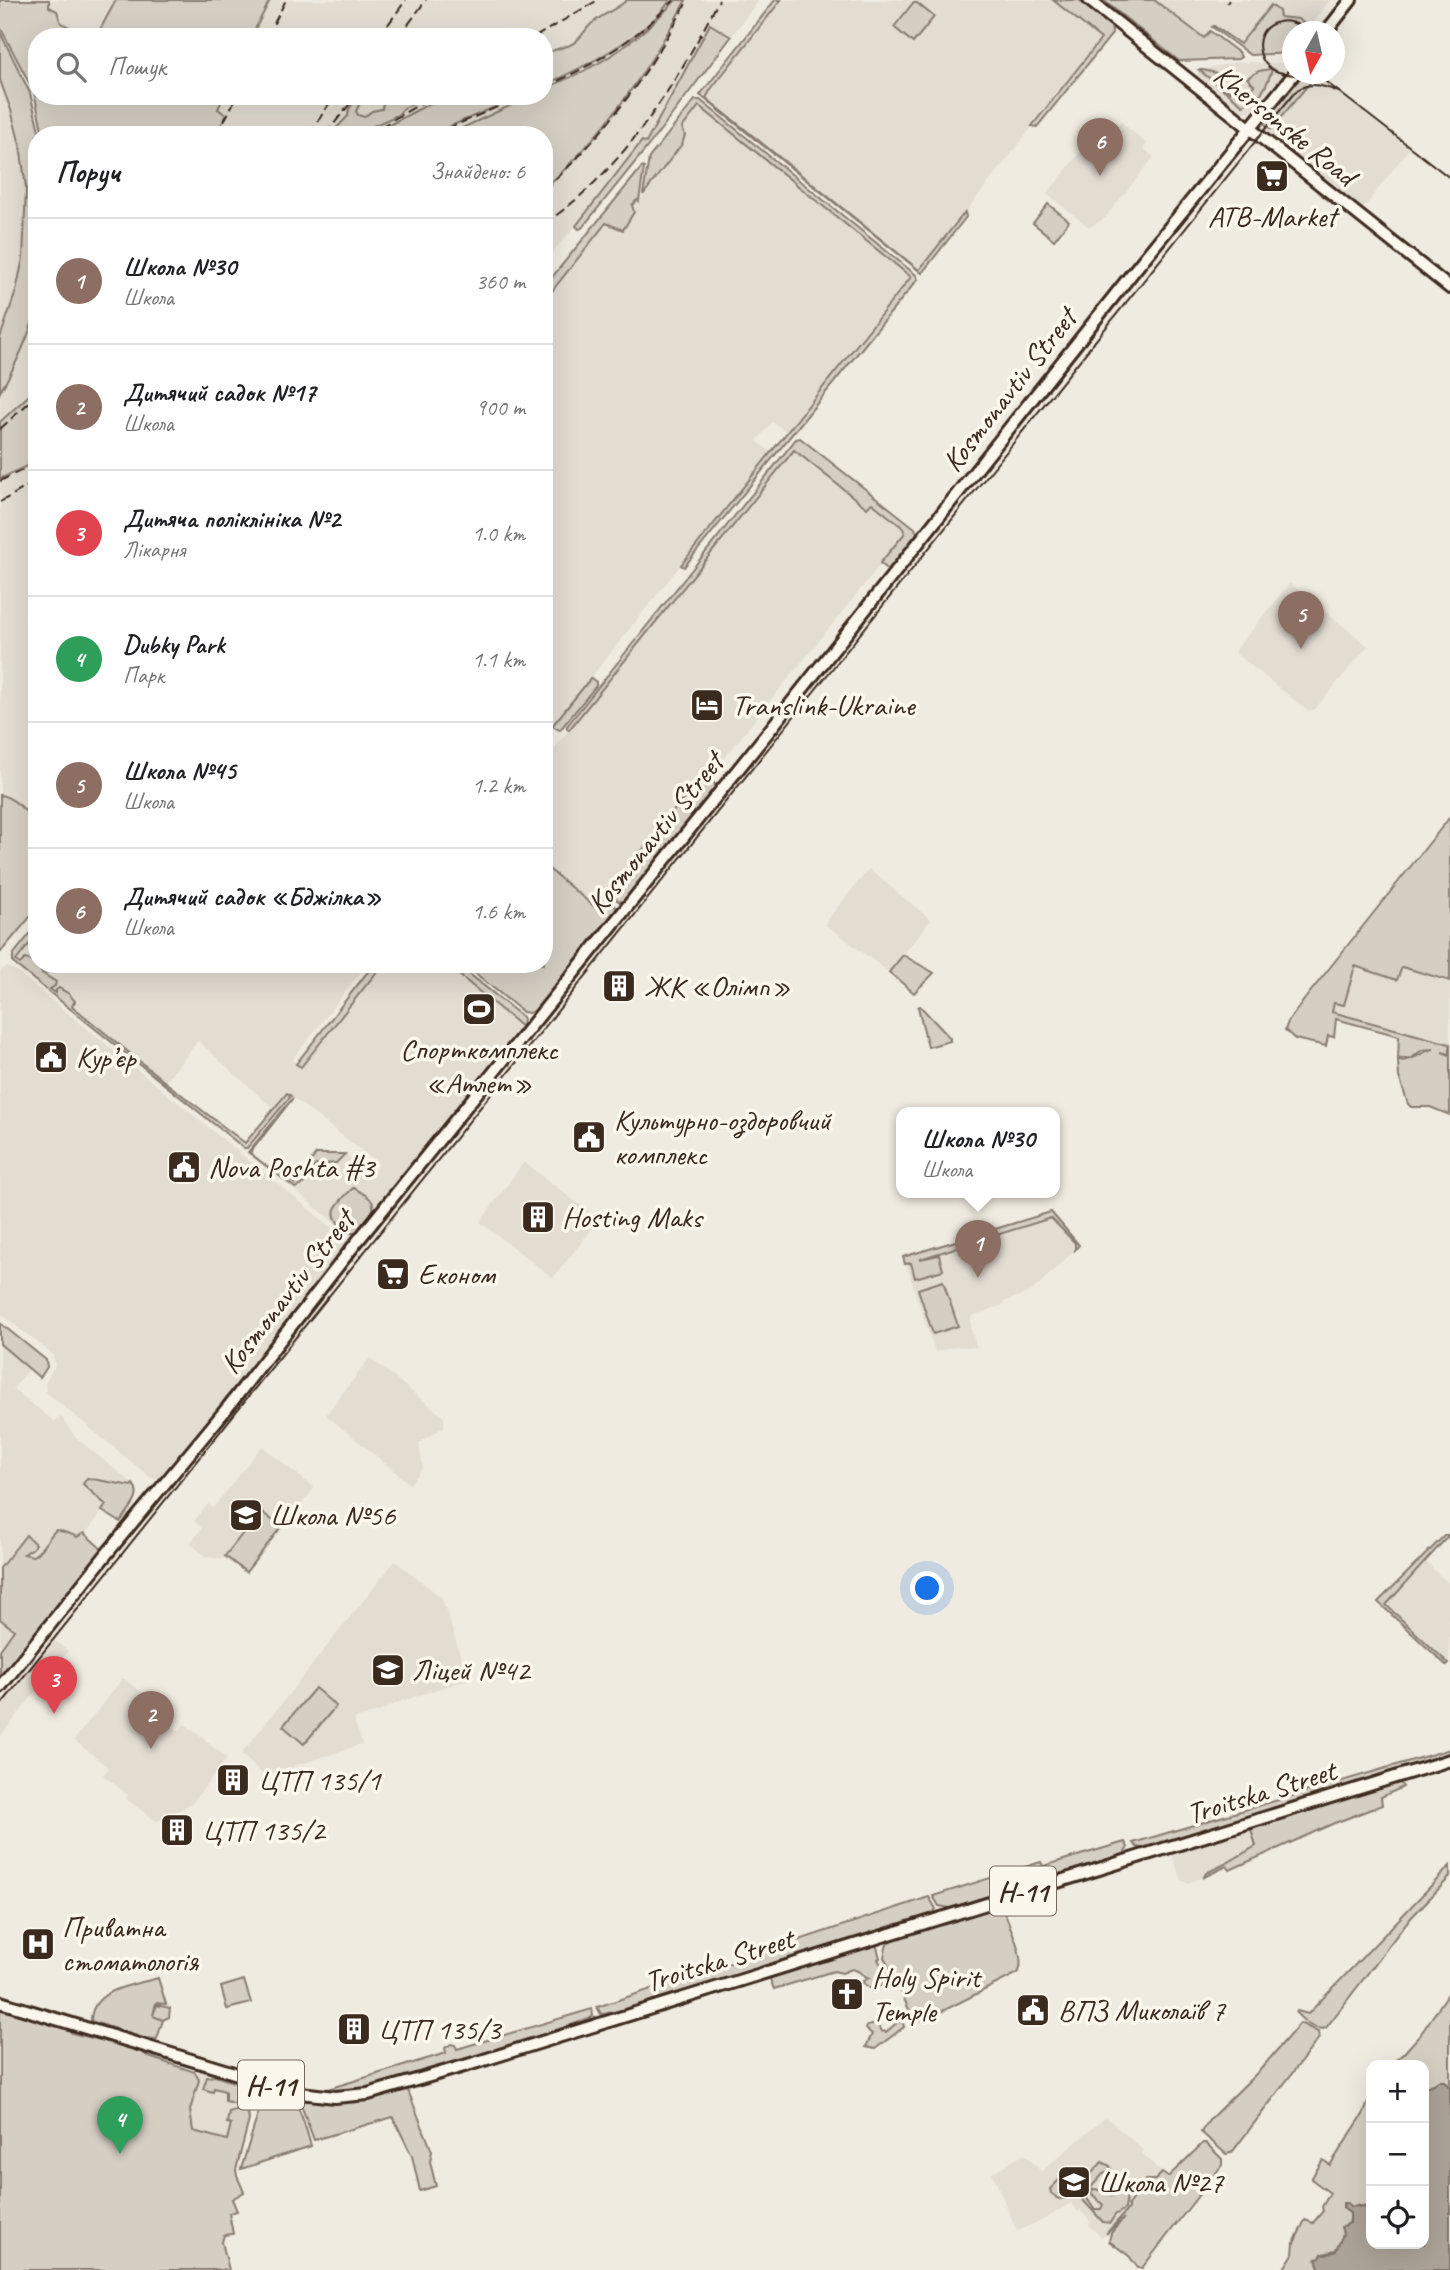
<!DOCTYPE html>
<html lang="uk">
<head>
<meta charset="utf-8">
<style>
	:root { --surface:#fff; --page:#f6f6f6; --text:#202124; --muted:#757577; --line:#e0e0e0; --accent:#2563eb }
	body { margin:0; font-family:Caveat,sans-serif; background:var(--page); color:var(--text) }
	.controls { position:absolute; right:21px; bottom:21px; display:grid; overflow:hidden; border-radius:14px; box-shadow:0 7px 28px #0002 }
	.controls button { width:63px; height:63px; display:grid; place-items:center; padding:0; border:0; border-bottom:2px solid var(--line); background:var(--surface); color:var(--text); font:35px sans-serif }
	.compass { position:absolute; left:1282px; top:21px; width:63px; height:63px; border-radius:50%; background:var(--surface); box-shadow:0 7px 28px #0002; rotate:188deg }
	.you { position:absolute; left:928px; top:1589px; width:24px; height:24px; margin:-18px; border:5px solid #fff; border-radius:50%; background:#1a73e8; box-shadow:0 0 0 10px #1a73e833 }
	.badge { display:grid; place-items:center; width:46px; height:46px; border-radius:50%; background:var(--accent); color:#fff; font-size:23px; font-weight:700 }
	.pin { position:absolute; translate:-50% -58px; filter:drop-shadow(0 2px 4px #0008) }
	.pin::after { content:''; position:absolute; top:37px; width:24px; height:21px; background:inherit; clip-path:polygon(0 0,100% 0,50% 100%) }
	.popup { position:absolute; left:896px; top:1107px; width:164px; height:91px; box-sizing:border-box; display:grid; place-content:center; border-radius:14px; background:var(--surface); filter:drop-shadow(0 2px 5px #0005); font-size:23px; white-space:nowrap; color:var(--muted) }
	.popup b { font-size:26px; color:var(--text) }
	.popup::after { content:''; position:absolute; left:50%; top:100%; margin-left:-14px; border:14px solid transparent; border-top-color:var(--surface) }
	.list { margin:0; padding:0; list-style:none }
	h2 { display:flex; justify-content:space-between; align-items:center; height:91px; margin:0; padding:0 28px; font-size:30px }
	h2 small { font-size:23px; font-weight:400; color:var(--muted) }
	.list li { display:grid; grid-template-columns:46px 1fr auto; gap:21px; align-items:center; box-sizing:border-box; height:126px; padding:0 28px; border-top:2px solid var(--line) }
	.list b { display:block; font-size:26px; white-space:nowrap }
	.list p { margin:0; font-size:23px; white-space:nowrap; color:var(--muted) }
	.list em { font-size:23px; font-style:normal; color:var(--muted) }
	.icon { flex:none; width:38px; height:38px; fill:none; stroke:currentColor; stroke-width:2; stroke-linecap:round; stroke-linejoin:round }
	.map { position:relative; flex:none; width:1450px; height:2270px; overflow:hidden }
	.search { position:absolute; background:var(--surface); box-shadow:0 7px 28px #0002; left:28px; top:28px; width:525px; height:77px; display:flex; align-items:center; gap:18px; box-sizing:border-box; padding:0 24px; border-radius:28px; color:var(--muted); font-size:26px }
	.panel { position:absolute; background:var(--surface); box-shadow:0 7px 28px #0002; left:28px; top:126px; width:525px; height:847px; border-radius:28px }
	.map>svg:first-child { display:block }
	.built { fill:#e2dcd1 }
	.green { fill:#d5cec3; stroke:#887c70; stroke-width:2 }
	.water { fill:#aca397; stroke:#7f7367; stroke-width:2 }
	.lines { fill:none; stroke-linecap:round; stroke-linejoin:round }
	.major-casing { stroke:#3b2a1e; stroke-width:16 }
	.major { stroke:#fbf7ec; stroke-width:10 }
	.tram { stroke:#3b2a1e; stroke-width:2 }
	.rail { stroke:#3b2a1e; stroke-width:2; stroke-dasharray:10 5; stroke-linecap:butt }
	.labels { text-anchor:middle; stroke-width:7; stroke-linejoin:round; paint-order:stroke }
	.shield { fill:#fbf7ec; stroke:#75685c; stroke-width:2 }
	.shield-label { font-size:28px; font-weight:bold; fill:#3b2a1e }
	.street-label { font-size:30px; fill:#3b2a1e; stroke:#fbf7ec }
	.poi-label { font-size:30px; fill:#3b2a1e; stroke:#fbf7ec; text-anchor:start }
</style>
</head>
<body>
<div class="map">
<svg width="1450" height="2270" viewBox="0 0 1450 2270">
	<rect width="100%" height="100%" fill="#f0ebe0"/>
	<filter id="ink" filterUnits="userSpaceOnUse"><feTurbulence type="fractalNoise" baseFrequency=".0143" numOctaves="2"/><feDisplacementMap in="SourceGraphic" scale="14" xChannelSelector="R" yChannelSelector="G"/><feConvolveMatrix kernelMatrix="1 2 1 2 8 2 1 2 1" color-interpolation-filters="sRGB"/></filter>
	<g filter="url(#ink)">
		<g class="built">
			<polygon points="42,0 759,0 731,37 710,24 646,144 642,141 599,199 544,262 544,182 605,116 497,135 80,135 75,96 544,96 544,37 90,37 61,23 45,12"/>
			<polygon points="781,0 1053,0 1101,39 920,270 706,98 711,89"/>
			<polygon points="1154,0 1330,0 1309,26 1298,19 1280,17 1271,5 1239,44 1214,26 1204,38"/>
			<polygon points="1237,62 1286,63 1288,66 1263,103 1250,111 1244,112 1239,110 1197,75 1199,70"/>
			<polygon points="1308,77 1325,83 1409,149 1362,210 1359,210 1264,133 1262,127 1264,123 1300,78"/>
			<polygon points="0,80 11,110 20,145 26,187 23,258 16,291 0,338"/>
			<polygon points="698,106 912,277 787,432 772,422 757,441 771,452 544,736 544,301 606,222 623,230 632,205 637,199 640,200 682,144 681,128"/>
			<polygon points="1108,117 1118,125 1121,122 1147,144 1143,149 1154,157 1104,219 1089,227 1047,194"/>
			<polygon points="37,307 37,413 0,423 0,392 20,354 32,327"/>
			<polygon points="795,449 867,508 872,502 902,527 906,533 708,778 703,775 596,908 544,865 544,761"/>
			<polygon points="37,457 37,614 32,611 24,621 37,631 37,889 0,935 0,475"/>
			<polygon points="1290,583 1368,646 1315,709 1308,711 1234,652"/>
			<polygon points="869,869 931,920 889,972 826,925 826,921"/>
			<polygon points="37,934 37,964 367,964 292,1060 301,1067 383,964 446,964 522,1027 358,1232 353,1234 345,1231 292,1188 316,1154 345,1154 371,1175 379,1164 288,1094 274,1109 198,1041 165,1082 16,961"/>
			<polygon points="1354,966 1397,980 1401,967 1450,981 1450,1044 1332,1012 1334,1003 1344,1005"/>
			<polygon points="6,967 15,970 348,1241 347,1247 168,1470 159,1478 151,1478 46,1392 45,1384 55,1365 53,1355 0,1313 0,971"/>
			<polygon points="524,1162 599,1220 553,1278 480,1222"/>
			<polygon points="1051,1218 1075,1243 1075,1250 1032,1291 1004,1302 1003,1305 971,1316 971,1329 977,1348 957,1346 935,1352 906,1264"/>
			<polygon points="0,1344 30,1368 13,1389 54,1421 61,1417 75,1437 133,1484 132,1486 90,1479 85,1486 107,1505 0,1650"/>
			<polygon points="370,1358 444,1417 444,1427 419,1443 423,1468 410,1484 326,1415"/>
			<polygon points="262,1446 314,1488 246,1574 226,1559 206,1557 190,1543 202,1528 194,1521 208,1504 213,1508"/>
			<polygon points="395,1561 442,1598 468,1679 402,1701 378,1712 354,1719 362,1744 265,1776 241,1754"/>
			<polygon points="1426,1562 1448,1583 1450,1582 1449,1664 1386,1605"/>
			<polygon points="55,1641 68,1651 0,1737 0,1708"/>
			<polygon points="123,1678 164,1709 159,1715 179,1731 185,1724 227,1758 193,1802 162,1820 156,1821 126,1799 128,1795 103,1775 109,1768 74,1740"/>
			<polygon points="1250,1826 1257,1846 1206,1873 1204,1877 1187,1883 1181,1880 1171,1851"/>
			<polygon points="195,2072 205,2072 250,2086 255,2091 254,2103 243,2145 192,2131 190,2110 199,2080"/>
			<polygon points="1106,2117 1144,2151 1142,2153 1162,2173 1102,2238 1089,2225 1091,2222 1080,2210 1078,2212 1071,2203 1045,2219 1017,2231 992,2173 1024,2154 1041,2171 1043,2170"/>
		</g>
		<g class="green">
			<polygon points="0,0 49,0 49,7 57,11 61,23 90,37 37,37 37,96 224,96 218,109 226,115 216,135 43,135 34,92 0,27"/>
			<polygon points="116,0 270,0 251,37 96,37"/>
			<path d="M627,0H670C649,35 581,69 544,85V55C555,48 560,49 570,45C579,42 584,31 590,25C602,14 616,10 627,0Z"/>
			<path d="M676,0H686C648,71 604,135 544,189V135H447L531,96H544V89C559,82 575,76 589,68C622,52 651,26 676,0Z"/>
			<polygon points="775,0 781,0 711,89 706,98 919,270 965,212 966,217 922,273 700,95"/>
			<polygon points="1053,0 1079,0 1111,25 1112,34 1037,127 1032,126 1101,39"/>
			<polygon points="1103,0 1154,0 1204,38 1210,31 1239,53 1241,57 1238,59 1179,61"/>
			<polygon points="913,3 917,3 934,17 913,43 894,27"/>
			<polygon points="1271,5 1279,11 1280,17 1298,19 1314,31 1292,32 1292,53 1250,55 1212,27 1214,26 1240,44"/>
			<polygon points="710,24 731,37 649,145 582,228 579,229 576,226 642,141 646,143"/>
			<path d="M0,32L30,93L40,135H37V307C29,337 16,365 0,392V338L16,291L23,258L26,188L20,145L11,110L0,80Z"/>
			<path d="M1270,69L1272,70C1265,89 1263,97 1243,105L1199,70H1203L1225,75L1220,83L1230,92L1235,86L1246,95L1254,85L1247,78L1259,71Z"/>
			<polygon points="1308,77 1314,78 1271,129 1264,123 1300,78"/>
			<polygon points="358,96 364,96 356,111 358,115 364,117 372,111 382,109 383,103 392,100 394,96 423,96 418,102 404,108 398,115 364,130 360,135 330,135 348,116 349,109"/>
			<polygon points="454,96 520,96 430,135 370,135 436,100 450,102"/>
			<polygon points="695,100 700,100 916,275 918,279 684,567 681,565 911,277 699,106 682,128 685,135 682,144 643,195 649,158"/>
			<polygon points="642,167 644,168 639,201 637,200 632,205 634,212 623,230 606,223 544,301 544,287"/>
			<polygon points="1048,204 1069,221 1054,240 1033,223"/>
			<polygon points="37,388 37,461 0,479 0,422"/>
			<polygon points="800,438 915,528 918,536 890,571 880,563 905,533 902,527 872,503 867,508 794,450 569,730 567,729 567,726 796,439"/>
			<polygon points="591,678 596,682 596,686 560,730 552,726"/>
			<polygon points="703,774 715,784 715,788 627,899 620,902 608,893"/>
			<path d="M0,795C13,797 27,811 34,822L30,833L37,838V909L0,953Z"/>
			<path d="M1450,817V981L1402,967L1397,980L1355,966L1344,1005L1334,1003L1332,1012L1450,1044V1054L1442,1052L1450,1055V1115L1430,1107H1411L1408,1104L1399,1077L1398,1061C1416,1061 1419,1052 1434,1049L1422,1050L1412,1058L1398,1059L1399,1036L1336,1019L1334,1037L1328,1036L1326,1046L1295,1039L1285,1030L1288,1022L1304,1000Z"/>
			<polygon points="544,865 596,908 604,897 617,908 535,1011 529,1013 523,1012 464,964 544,964"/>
			<polygon points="37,925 37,934 16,961 20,964 25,959 33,961 42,973 56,982 55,986 50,989 56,993 56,990 59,988 69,994 75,1001 72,1006 165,1082 245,1143 287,1093 291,1096 247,1148 244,1148 13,963 13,955"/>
			<polygon points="903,955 934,973 914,993 889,972"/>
			<polygon points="376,964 383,964 301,1067 296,1064 366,974"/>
			<polygon points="446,964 457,964 519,1014 523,1018 522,1027"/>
			<polygon points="920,1006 950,1038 950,1041 928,1047 918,1007"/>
			<polygon points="293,1098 250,1153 269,1168 271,1166 295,1184 316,1154 345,1154 336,1163 316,1165 308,1173 309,1178 301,1186 295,1188 248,1152"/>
			<path d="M353,1188C359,1190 362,1193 367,1196C379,1205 372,1213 364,1223C362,1226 361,1230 358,1232C347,1238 331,1219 335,1209C338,1202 347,1194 353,1188Z"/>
			<polygon points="1051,1212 1079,1245 1075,1250 1075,1243 1051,1218 920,1259 939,1255 943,1270 915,1278 911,1263 905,1264 903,1257"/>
			<polygon points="943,1281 958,1326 933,1334 918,1289"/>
			<polygon points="0,1323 46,1360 47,1367 40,1378 0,1344"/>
			<path d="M87,1478L131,1486L133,1484C144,1497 128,1510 120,1522L102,1511L106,1505L83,1484Z"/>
			<polygon points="263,1513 281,1527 246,1572 225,1556 247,1528 250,1530"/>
			<path d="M56,1530C57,1530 75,1535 77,1537L84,1533L103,1550L0,1678V1650L14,1630L0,1619V1568L26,1535L35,1544L33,1548L24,1554L33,1556C43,1550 47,1538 56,1530Z"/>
			<polygon points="1445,1535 1449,1535 1386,1605 1449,1664 1447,1666 1378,1602"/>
			<polygon points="315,1688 336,1706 304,1744 283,1726"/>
			<polygon points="1450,1749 1450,1756 1399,1770 1142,1848 1137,1847 1133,1843"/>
			<polygon points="1398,1782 1400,1782 1403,1787 1381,1797 1382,1805 1332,1824 1230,1870 1227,1866 1204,1877 1206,1873 1225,1864 1256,1846 1250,1826"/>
			<polygon points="1125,1842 1128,1847 1124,1854 950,1908 939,1906 933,1896 1041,1862 1043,1866"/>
			<path d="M1450,1866V1877L1407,1922L1326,2028C1314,2032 1304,2021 1296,2013L1297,2011L1308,2014Z"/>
			<polygon points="929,1897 936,1909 933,1913 630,2008 604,2014 601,2014 597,2007"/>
			<path d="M991,1907L1000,1909L1005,1913C1010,1928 1027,1960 1018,1973L925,2020H914L884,1957L886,1947L890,1939Z"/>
			<path d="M874,1945L877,1947L880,1958L878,1959L888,1978L881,1986L870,1988L864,1984L863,1981L869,1978C863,1976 859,1970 852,1969L842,1973L834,1971L774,1989L770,1979L771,1976Z"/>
			<path d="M158,1978L166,2004L156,2003L153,2015L157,2005L170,2008L169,2017L163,2020L153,2016L163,2020L157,2039L143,2038L91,2021C91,1988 134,1985 158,1978Z"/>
			<polygon points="244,1980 251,2003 227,2009 221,1987"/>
			<polygon points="1450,1991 1450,2088 1443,2081 1424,2087 1424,2065 1390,2065 1403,2054 1420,2035"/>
			<polygon points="0,2008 66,2028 72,2033 137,2049 149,2057 195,2072 199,2080 190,2110 193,2131 227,2140 231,2124 227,2123 229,2112 235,2110 248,2113 249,2120 236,2170 237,2176 244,2192 232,2199 237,2211 229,2213 233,2234 224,2235 222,2242 229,2270 0,2270"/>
			<path d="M592,2009L593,2016L589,2019C545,2034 501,2048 456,2062C413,2076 367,2093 321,2091L446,2053L445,2048L451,2044L455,2045L457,2049Z"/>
			<polygon points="899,2021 903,2023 904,2027 875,2049 866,2047 872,2034 866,2029 867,2026 877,2024 881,2031 886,2032"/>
			<polygon points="1300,2023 1318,2032 1319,2038 1233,2151 1231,2153 1226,2154 1201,2132 1210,2119 1260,2070"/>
			<polygon points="215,2076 252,2088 255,2095 253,2104 247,2106 225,2101 225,2091 214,2088 213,2092 203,2089 207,2077"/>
			<path d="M407,2088L432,2151L430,2162L436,2186L420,2191L412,2156L393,2117L314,2140L301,2105L303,2101L307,2099C345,2106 371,2099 407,2088Z"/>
			<path d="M271,2091C278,2093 287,2094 292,2099C300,2106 308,2135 311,2146L241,2169L263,2098L266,2092Z"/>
			<path d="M1371,2094V2203L1361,2207L1357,2205L1350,2207L1347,2203H1343V2208L1350,2213C1352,2224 1340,2240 1336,2251L1322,2254L1320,2259H1316L1320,2270H1283L1293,2254L1294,2243L1305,2220L1313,2223L1323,2211L1322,2207L1330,2193L1311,2179L1323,2160L1330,2165L1364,2113Z"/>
			<polygon points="1203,2143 1206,2143 1222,2159 1222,2165 1142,2268 1138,2268 1129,2256 1109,2241 1111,2233 1124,2218 1106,2234 1128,2209 1128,2205 1146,2180 1155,2180 1162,2173 1168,2177"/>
			<polygon points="1102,2162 1110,2166 1111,2171 1103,2174 1086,2193 1072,2191 1066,2198 1059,2199 1051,2193 1050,2189 1059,2180 1076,2179 1083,2172 1092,2173"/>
			<polygon points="1120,2176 1125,2178 1132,2190 1127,2195 1125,2209 1115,2215 1110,2223 1103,2222 1082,2199 1086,2197 1094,2209 1101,2209 1103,2205 1092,2194 1091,2190 1096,2189 1113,2196 1121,2191 1118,2180"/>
		</g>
		<path class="water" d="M1438,2081H1444L1450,2088V2270H1320L1316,2259L1320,2258L1322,2254L1326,2255L1336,2251L1343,2234L1341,2227L1350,2223V2213L1343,2208L1344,2203H1348L1350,2207C1358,2205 1366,2209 1371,2202V2244H1424V2087L1432,2086Z"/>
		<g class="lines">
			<g class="major-casing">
				<g id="major">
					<polyline points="1089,0 1450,288"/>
					<polyline points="1326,32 1351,0"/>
					<polyline points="0,1687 109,1551 228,1407 356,1243 769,731 1134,271 1294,74"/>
					<polyline points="0,2002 300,2093 335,2097 368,2094 471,2064 1450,1760"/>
				</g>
			</g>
			<use href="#major" class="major"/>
			<g class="tram">
				<path d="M1307,32C1289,11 1253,23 1260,52C1267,83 1305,70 1326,82L1450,178"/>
				<path d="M0,1706L1295,92C1309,80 1324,86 1339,92"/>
			</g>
			<g class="rail">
				<polyline points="1227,3 1229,0"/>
				<polyline points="267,37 286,0"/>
				<polyline points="379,37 406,0"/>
				<polyline points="399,37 426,0"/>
				<polyline points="535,37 598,0"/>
				<path d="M544,87C593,66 637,39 674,0"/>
				<polyline points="217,135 237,96"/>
				<polyline points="309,135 334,96"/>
				<polyline points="325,135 356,96"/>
				<polyline points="367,135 433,96"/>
				<polyline points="433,135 523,96"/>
				<path d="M544,190C605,136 650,71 688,0"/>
				<path d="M544,224C624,170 676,84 719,0"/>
				<polyline points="0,429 37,395"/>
				<polyline points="0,481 37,463"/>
				<polyline points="0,502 37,481"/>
			</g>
		</g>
	</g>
	<defs>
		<g id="supermarket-square" transform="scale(1.75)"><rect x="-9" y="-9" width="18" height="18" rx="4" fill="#3b2a1e" stroke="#fbf7ec"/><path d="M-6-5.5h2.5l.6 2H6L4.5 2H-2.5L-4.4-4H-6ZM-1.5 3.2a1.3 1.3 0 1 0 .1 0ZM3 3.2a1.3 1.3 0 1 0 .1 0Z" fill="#fff"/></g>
		<g id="hotel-square" transform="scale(1.75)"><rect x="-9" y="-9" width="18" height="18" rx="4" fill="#3b2a1e" stroke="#fbf7ec"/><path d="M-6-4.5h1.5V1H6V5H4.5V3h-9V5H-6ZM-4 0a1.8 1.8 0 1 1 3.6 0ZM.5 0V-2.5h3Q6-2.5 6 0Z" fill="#fff"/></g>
		<g id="building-square" transform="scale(1.75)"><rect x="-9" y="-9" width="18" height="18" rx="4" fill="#3b2a1e" stroke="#fbf7ec"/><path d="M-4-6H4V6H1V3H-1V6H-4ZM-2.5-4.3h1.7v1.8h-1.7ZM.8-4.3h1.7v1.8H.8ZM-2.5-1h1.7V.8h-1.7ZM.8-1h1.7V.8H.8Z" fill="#fff"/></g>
		<g id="stadium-square" transform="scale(1.75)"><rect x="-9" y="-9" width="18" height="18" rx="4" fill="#3b2a1e" stroke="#fbf7ec"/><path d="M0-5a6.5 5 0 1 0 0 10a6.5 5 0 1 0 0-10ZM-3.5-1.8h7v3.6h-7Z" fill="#fff"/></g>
		<g id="civic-square" transform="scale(1.75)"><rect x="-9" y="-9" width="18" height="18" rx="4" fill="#3b2a1e" stroke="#fbf7ec"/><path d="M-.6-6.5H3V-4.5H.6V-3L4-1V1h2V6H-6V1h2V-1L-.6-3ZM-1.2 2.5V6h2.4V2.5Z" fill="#fff"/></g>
		<g id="school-square" transform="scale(1.75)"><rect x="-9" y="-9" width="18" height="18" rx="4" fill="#3b2a1e" stroke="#fbf7ec"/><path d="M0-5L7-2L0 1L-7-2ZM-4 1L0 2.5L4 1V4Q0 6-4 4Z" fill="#fff"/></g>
		<g id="hospital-square" transform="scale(1.75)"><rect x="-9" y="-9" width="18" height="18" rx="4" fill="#3b2a1e" stroke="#fbf7ec"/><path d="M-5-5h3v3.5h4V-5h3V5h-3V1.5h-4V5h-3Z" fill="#fff"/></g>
		<g id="church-square" transform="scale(1.75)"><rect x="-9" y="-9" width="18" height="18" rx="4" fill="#3b2a1e" stroke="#fbf7ec"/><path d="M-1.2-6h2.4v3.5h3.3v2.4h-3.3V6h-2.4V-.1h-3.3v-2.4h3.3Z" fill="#fff"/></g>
	</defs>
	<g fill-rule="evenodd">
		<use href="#supermarket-square" x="1272" y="176"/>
		<use href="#hotel-square" x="707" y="705"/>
		<use href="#building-square" x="619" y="986"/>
		<use href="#stadium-square" x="479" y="1009"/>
		<use href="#civic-square" x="51" y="1057"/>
		<use href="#civic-square" x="589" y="1137"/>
		<use href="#civic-square" x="184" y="1167"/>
		<use href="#building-square" x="538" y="1217"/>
		<use href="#supermarket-square" x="393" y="1274"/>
		<use href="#school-square" x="246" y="1515"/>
		<use href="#school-square" x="388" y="1670"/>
		<use href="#building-square" x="233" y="1780"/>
		<use href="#building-square" x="177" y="1830"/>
		<use href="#hospital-square" x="38" y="1944"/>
		<use href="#church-square" x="847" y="1994"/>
		<use href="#civic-square" x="1033" y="2010"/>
		<use href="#building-square" x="354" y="2029"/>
		<use href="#school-square" x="1074" y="2182"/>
	</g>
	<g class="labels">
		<g class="shield">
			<rect x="990" y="1866.5" width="66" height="49" rx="5"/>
			<rect x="238" y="2060.5" width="66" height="49" rx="5"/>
		</g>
		<g class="shield-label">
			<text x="1023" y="1901">Н-11</text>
			<text x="271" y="2095">Н-11</text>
		</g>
		<g class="street-label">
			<text transform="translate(1285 125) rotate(39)" y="10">Khersonske Road</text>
			<text transform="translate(1009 390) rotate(-52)" y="10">Kosmonavtiv Street</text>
			<text transform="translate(655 833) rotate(-51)" y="10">Kosmonavtiv Street</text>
			<text transform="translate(287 1292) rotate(-52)" y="10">Kosmonavtiv Street</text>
			<text transform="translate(1261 1792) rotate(-17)" y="10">Troitska Street</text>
			<text transform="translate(719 1960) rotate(-17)" y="10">Troitska Street</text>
		</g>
		<g class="poi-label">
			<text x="1272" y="226" text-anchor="middle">ATB-Market</text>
			<text x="732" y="715">Translink-Ukraine</text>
			<text x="644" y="996">ЖК «Олімп»</text>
			<text x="479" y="1059" text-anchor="middle">Спорткомплекс<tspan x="479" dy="34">«Атлет»</tspan></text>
			<text x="76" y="1067">Кур’єр</text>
			<text x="614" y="1130">Культурно-оздоровчий<tspan x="614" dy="34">комплекс</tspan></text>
			<text x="208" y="1177">Nova Poshta #3</text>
			<text x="562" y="1227">Hosting Maks</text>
			<text x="418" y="1284">Економ</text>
			<text x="270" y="1525">Школа №56</text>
			<text x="412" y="1680">Ліцей №42</text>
			<text x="258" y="1790">ЦТП 135/1</text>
			<text x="202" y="1840">ЦТП 135/2</text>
			<text x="62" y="1937">Приватна<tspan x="62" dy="34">стоматологія</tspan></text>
			<text x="872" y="1987">Holy Spirit<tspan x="872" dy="34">Temple</tspan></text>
			<text x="1058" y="2020">ВПЗ Миколаїв 7</text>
			<text x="378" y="2039">ЦТП 135/3</text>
			<text x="1098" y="2192">Школа №27</text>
		</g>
	</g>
</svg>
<div class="controls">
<button>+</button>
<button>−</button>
<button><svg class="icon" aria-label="locate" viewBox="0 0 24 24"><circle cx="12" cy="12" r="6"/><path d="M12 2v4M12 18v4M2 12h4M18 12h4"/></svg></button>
</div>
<svg class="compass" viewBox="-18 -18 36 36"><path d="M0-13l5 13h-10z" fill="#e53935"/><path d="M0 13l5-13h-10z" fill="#757577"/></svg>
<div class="you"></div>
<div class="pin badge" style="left:978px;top:1278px;background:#8d6e63">1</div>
<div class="popup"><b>Школа №30</b>Школа</div>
<div class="pin badge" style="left:151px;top:1749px;background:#8d6e63">2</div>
<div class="pin badge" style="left:54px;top:1714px;background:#e0444e">3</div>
<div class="pin badge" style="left:120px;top:2154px;background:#2e9e5b">4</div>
<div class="pin badge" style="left:1301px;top:649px;background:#8d6e63">5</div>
<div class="pin badge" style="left:1100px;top:176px;background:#8d6e63">6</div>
<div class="search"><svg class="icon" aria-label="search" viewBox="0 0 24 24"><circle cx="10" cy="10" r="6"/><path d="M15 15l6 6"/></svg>Пошук</div>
<section class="panel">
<h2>Поруч<small>Знайдено: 6</small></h2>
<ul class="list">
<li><span class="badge" style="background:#8d6e63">1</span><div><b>Школа №30</b><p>Школа</p></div><em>360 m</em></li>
<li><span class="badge" style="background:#8d6e63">2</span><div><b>Дитячий садок №17</b><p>Школа</p></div><em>900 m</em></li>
<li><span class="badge" style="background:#e0444e">3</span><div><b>Дитяча поліклініка №2</b><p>Лікарня</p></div><em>1.0 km</em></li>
<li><span class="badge" style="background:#2e9e5b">4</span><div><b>Dubky Park</b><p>Парк</p></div><em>1.1 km</em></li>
<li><span class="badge" style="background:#8d6e63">5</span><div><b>Школа №45</b><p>Школа</p></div><em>1.2 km</em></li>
<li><span class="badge" style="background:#8d6e63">6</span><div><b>Дитячий садок «Бджілка»</b><p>Школа</p></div><em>1.6 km</em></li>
</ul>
</section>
</div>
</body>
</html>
